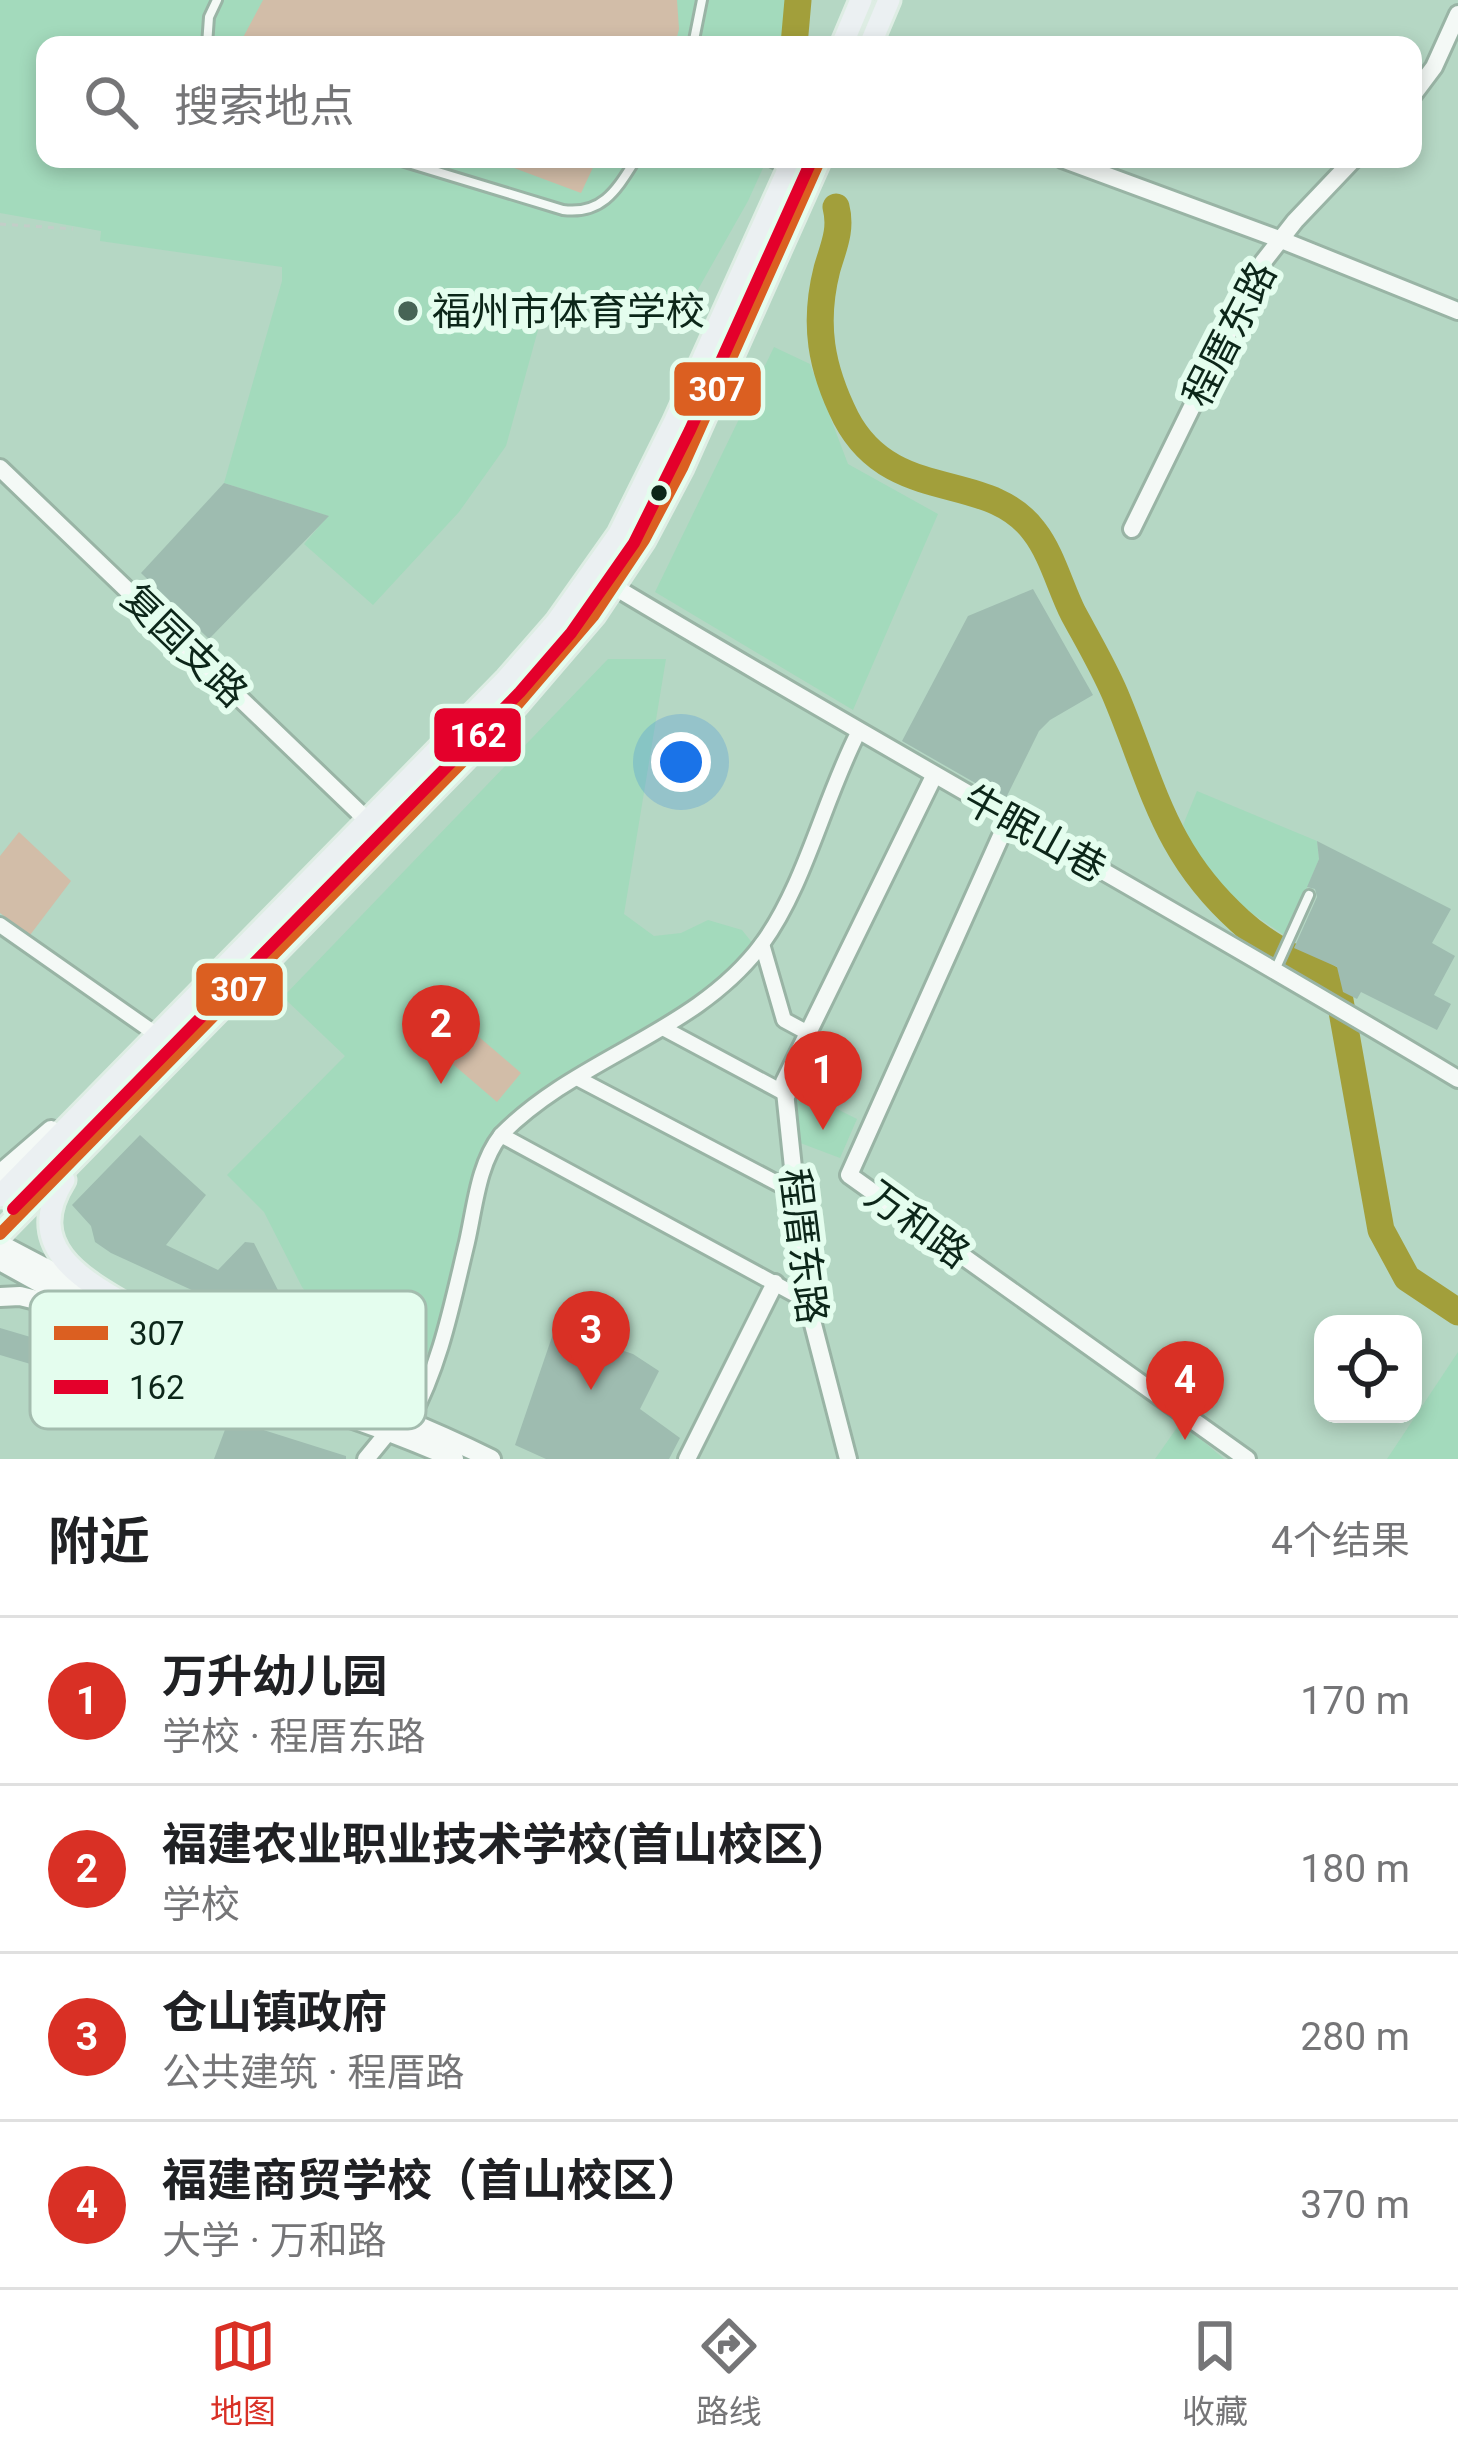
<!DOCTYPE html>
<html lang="zh">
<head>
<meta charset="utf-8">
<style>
	:root { --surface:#fff; --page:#f6f6f6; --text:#202124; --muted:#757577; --line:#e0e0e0; --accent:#d93025 }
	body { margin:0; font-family:Roboto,"Noto Sans SC",sans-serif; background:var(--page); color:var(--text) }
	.controls { position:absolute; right:36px; bottom:36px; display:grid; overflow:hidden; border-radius:24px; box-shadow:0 6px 18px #0003 }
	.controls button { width:108px; height:108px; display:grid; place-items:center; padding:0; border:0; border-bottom:3px solid var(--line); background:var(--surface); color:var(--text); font:60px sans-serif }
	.you { position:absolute; left:681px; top:762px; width:42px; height:42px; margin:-30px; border:9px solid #fff; border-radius:50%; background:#1a73e8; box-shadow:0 0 0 18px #1a73e833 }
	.badge { display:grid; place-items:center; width:78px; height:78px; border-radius:50%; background:var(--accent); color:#fff; font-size:39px; font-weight:700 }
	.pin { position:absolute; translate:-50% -99px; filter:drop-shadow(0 3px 6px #0008) }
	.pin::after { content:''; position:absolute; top:63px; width:42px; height:36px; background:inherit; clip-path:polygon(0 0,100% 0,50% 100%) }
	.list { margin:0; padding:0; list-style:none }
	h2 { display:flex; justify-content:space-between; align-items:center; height:156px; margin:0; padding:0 48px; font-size:51px }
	h2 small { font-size:39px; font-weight:400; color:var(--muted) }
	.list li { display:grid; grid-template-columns:78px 1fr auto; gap:36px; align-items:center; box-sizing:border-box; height:168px; padding:0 48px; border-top:3px solid var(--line) }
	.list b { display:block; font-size:45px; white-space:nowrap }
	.list p { margin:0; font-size:39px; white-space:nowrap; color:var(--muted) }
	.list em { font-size:39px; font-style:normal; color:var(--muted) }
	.icon { flex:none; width:66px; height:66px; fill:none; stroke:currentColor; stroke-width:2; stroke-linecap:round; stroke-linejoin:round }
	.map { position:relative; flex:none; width:1458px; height:1459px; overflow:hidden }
	.search { position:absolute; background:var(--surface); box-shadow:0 6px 18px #0003; left:36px; right:36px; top:36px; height:132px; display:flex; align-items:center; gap:30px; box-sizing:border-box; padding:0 42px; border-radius:24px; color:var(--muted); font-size:45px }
	.sheet { height:828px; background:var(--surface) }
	nav { display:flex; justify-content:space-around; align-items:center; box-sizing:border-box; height:168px; border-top:3px solid var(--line); background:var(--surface); font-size:33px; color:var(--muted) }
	nav a { display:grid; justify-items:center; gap:6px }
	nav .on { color:var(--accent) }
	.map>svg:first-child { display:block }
	.built { fill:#a3dabc }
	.green { fill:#d2bda8 }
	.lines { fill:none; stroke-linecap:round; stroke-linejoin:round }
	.river { stroke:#a29f3b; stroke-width:27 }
	.building { fill:#9ebcb0 }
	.service-casing { stroke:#99b4a5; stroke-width:14 }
	.minor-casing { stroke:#99b4a5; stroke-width:20 }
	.tertiary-casing { stroke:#99b4a5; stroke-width:22 }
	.secondary-casing { stroke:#99b4a5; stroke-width:24 }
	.primary-casing { stroke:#deede4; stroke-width:27 }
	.path { stroke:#c3cec8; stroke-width:3; stroke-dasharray:6 6; stroke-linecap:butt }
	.service { stroke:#f4f9f6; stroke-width:8 }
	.minor { stroke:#f4f9f6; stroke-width:14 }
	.tertiary { stroke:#f4f9f6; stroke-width:16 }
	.secondary { stroke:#f4f9f6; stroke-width:18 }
	.primary { stroke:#ebf0f2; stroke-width:21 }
	.bus-1-casing { stroke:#e4fdee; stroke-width:21 }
	.bus-2-casing { stroke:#e4fdee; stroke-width:21 }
	.bus-1 { stroke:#db5f21; stroke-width:12 }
	.bus-2 { stroke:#e4002b; stroke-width:12 }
	.poi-dot { fill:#476455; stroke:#e4fdee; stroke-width:4.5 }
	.bus-dot { fill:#0c2619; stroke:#e4fdee; stroke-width:4.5 }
	.labels { text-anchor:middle; stroke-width:12; stroke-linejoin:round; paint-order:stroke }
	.poi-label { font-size:39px; fill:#0c2619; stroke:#e4fdee; text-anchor:start }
	.street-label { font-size:39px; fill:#0c2619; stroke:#e4fdee }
	.key { fill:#e4fdee; stroke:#a3bcae; stroke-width:3 }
	.key-label { font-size:33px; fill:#0c2619 }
	.line-badge { stroke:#e4fdee; stroke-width:4.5 }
	.badge-label { font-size:33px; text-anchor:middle; font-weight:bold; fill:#fff }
</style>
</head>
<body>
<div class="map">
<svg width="1458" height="1459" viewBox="0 0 1458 1459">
	<rect width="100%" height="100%" fill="#b5d7c4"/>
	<g class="built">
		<polygon points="0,0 788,0 782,45 45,45 45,159 767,159 748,201 679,323 546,301 506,446 459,512 373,605 304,544 328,516 224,483 282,281 282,267 100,241 101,231 0,213"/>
		<polygon points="774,347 810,364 848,464 938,514 853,710 655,592"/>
		<polygon points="608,659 666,659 624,914 654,936 681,933 708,920 742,930 754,945 698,1002 494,1138 441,1334 428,1353 367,1343 321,1311 302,1287 264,1212 227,1175 345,1056 283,997"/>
		<polygon points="1197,791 1317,841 1319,859 1287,937 1244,908 1205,871 1183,825"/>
		<polygon points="789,1085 857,1119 840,1158 795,1141"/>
		<polygon points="1458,1352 1458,1459 1387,1459"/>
		<polygon points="1181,1422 1224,1459 1155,1459"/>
	</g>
	<g class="green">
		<polygon points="263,0 677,0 679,29 675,45 239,45"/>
		<polygon points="490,159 597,159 581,193"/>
		<polygon points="19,832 71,881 27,939 27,933 0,913 0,856"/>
		<polygon points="465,1025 521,1073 497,1102 441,1054"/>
	</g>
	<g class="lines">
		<g class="river">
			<polyline points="794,45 798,0"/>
			<path d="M836,207C842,230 833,248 827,269C813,324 821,368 846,418C892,506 988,469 1034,531C1052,554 1060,587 1073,613C1087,639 1103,666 1115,694C1153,784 1163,852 1240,921C1267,946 1301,961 1332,980L1338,989L1381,1230L1407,1278L1458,1312"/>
		</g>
	</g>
	<g class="building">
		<polygon points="224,483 329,516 209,639 141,573"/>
		<polygon points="1033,589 1093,695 1050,720 1039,731 1005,800 902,741 968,616"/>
		<polygon points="1317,841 1451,909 1432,943 1455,956 1434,995 1451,1004 1437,1030 1361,992 1357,999 1343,992 1337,967 1294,948 1317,897 1315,889 1307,887 1319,859"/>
		<polygon points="140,1135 206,1195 166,1245 218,1270 245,1242 254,1243 285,1304 298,1309 295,1317 309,1324 301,1340 111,1253 95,1242 91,1226 72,1205"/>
		<polygon points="0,1328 105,1359 98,1384 0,1355"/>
		<polygon points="555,1328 633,1354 659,1371 640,1409 680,1438 669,1459 546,1459 515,1445"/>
		<polygon points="229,1419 346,1456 346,1459 214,1459"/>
	</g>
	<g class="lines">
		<g class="service-casing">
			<g id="service">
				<polyline points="207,45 209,17 217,0"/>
				<polyline points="693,45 702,0"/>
				<path d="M395,159L563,210C603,215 617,189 636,159"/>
				<polyline points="766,159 786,169"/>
				<polyline points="1275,970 1309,895"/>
			</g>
		</g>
		<g class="minor-casing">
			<g id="minor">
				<polyline points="0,925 160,1037"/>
				<polyline points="762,944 784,1020 808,1033"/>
				<polyline points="663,1028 788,1095"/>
				<polyline points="577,1078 796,1193"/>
				<path d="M501,1135C577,1057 696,1033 762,944C805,885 824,799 858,733"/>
				<path d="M410,1421C441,1364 452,1304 467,1242C475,1207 478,1164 501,1135L807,1301"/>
			</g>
		</g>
		<g class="tertiary-casing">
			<g id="tertiary">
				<polyline points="1413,95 1434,67 1458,14"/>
				<polyline points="1062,159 1279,239 1458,311"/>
				<polyline points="0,468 369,822"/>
				<polyline points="1132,529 1263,262 1295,221 1354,159"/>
				<path d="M613,586C893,754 1179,911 1458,1079"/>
				<polyline points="1009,818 849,1175 1247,1459"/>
				<polyline points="366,1459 389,1431"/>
				<polyline points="687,1459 775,1283"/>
				<polyline points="848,1459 807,1301 784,1082 934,776"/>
			</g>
		</g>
		<g class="secondary-casing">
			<g id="secondary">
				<polyline points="0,1174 51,1130"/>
				<polyline points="0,1244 99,1296"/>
				<path d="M0,1261C83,1308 168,1349 257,1384C322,1410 390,1429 454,1459"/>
				<polyline points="0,1297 20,1296 69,1308"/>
				<path d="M140,1315C256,1366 378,1403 491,1459"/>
			</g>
		</g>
		<g class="primary-casing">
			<g id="primary">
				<polyline points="842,45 861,0"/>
				<polyline points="870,45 889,0"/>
				<path d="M64,1180C17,1255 98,1287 150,1319"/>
				<polyline points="0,1196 507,679 556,623 619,534 674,423 793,159"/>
				<polyline points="0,1234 510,713 594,615 644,540 682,468 820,159"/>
			</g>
		</g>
		<polyline class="path" points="0,224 73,229"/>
		<use href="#service" class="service"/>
		<use href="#minor" class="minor"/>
		<use href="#tertiary" class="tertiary"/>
		<use href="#secondary" class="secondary"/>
		<use href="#primary" class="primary"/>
		<g class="bus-1-casing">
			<polyline id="bus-1" points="0,1234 510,713 594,615 644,540 682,468 820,159"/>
		</g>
		<g class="bus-2-casing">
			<polyline id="bus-2" points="13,1209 520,692 571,633 634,543 690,430 809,166"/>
		</g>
		<use href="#bus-1" class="bus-1"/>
		<use href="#bus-2" class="bus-2"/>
	</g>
	<circle class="poi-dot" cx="408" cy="311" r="12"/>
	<circle class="bus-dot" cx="659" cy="493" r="10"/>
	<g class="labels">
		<g class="poi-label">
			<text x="432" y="325">福州市体育学校</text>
		</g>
		<g class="street-label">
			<text transform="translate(1229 334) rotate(-63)" y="14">程厝东路</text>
			<text transform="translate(185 645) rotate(44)" y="14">复园支路</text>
			<text transform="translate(1035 833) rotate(29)" y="14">牛眠山巷</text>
			<text transform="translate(918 1224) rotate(36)" y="14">万和路</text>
			<text transform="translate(804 1246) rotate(83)" y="14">程厝东路</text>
		</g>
	</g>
	<rect x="30" y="1291" width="396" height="138" rx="18" class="key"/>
	<rect x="54" y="1326" width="54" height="14" fill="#db5f21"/>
	<rect x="54" y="1380" width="54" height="14" fill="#e4002b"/>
	<g class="key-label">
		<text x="129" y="1345">307</text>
		<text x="129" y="1399">162</text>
	</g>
	<g class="line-badge">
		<rect x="672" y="360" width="91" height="58" rx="12" fill="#db5f21"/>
		<rect x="432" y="706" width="91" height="58" rx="12" fill="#e4002b"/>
		<rect x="194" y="961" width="91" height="57" rx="12" fill="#db5f21"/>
	</g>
	<g class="badge-label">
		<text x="717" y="401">307</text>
		<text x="478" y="747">162</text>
		<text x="239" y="1001">307</text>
	</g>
</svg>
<div class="controls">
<button><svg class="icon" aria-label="locate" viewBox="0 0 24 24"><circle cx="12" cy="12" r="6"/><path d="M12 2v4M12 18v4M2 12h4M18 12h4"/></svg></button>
</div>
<div class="you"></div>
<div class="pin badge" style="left:823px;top:1130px">1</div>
<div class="pin badge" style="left:441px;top:1084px">2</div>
<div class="pin badge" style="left:591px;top:1390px">3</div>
<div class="pin badge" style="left:1185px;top:1440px">4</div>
<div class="search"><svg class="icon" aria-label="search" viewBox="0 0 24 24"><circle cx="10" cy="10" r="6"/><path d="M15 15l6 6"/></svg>搜索地点</div>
</div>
<section class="sheet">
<h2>附近<small>4个结果</small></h2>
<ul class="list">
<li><span class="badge">1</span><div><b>万升幼儿园</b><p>学校 · 程厝东路</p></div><em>170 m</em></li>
<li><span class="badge">2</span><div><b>福建农业职业技术学校(首山校区)</b><p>学校</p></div><em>180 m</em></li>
<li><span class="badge">3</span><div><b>仓山镇政府</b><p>公共建筑 · 程厝路</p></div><em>280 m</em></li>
<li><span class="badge">4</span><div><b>福建商贸学校（首山校区）</b><p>大学 · 万和路</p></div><em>370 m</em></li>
</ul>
</section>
<nav>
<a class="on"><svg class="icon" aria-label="map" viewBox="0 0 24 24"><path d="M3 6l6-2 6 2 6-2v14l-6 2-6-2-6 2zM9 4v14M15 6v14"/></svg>地图</a>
<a><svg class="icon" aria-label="directions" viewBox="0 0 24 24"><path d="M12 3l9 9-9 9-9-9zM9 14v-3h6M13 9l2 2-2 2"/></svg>路线</a>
<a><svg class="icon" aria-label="saved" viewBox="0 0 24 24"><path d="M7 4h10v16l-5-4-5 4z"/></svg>收藏</a>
</nav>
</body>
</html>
